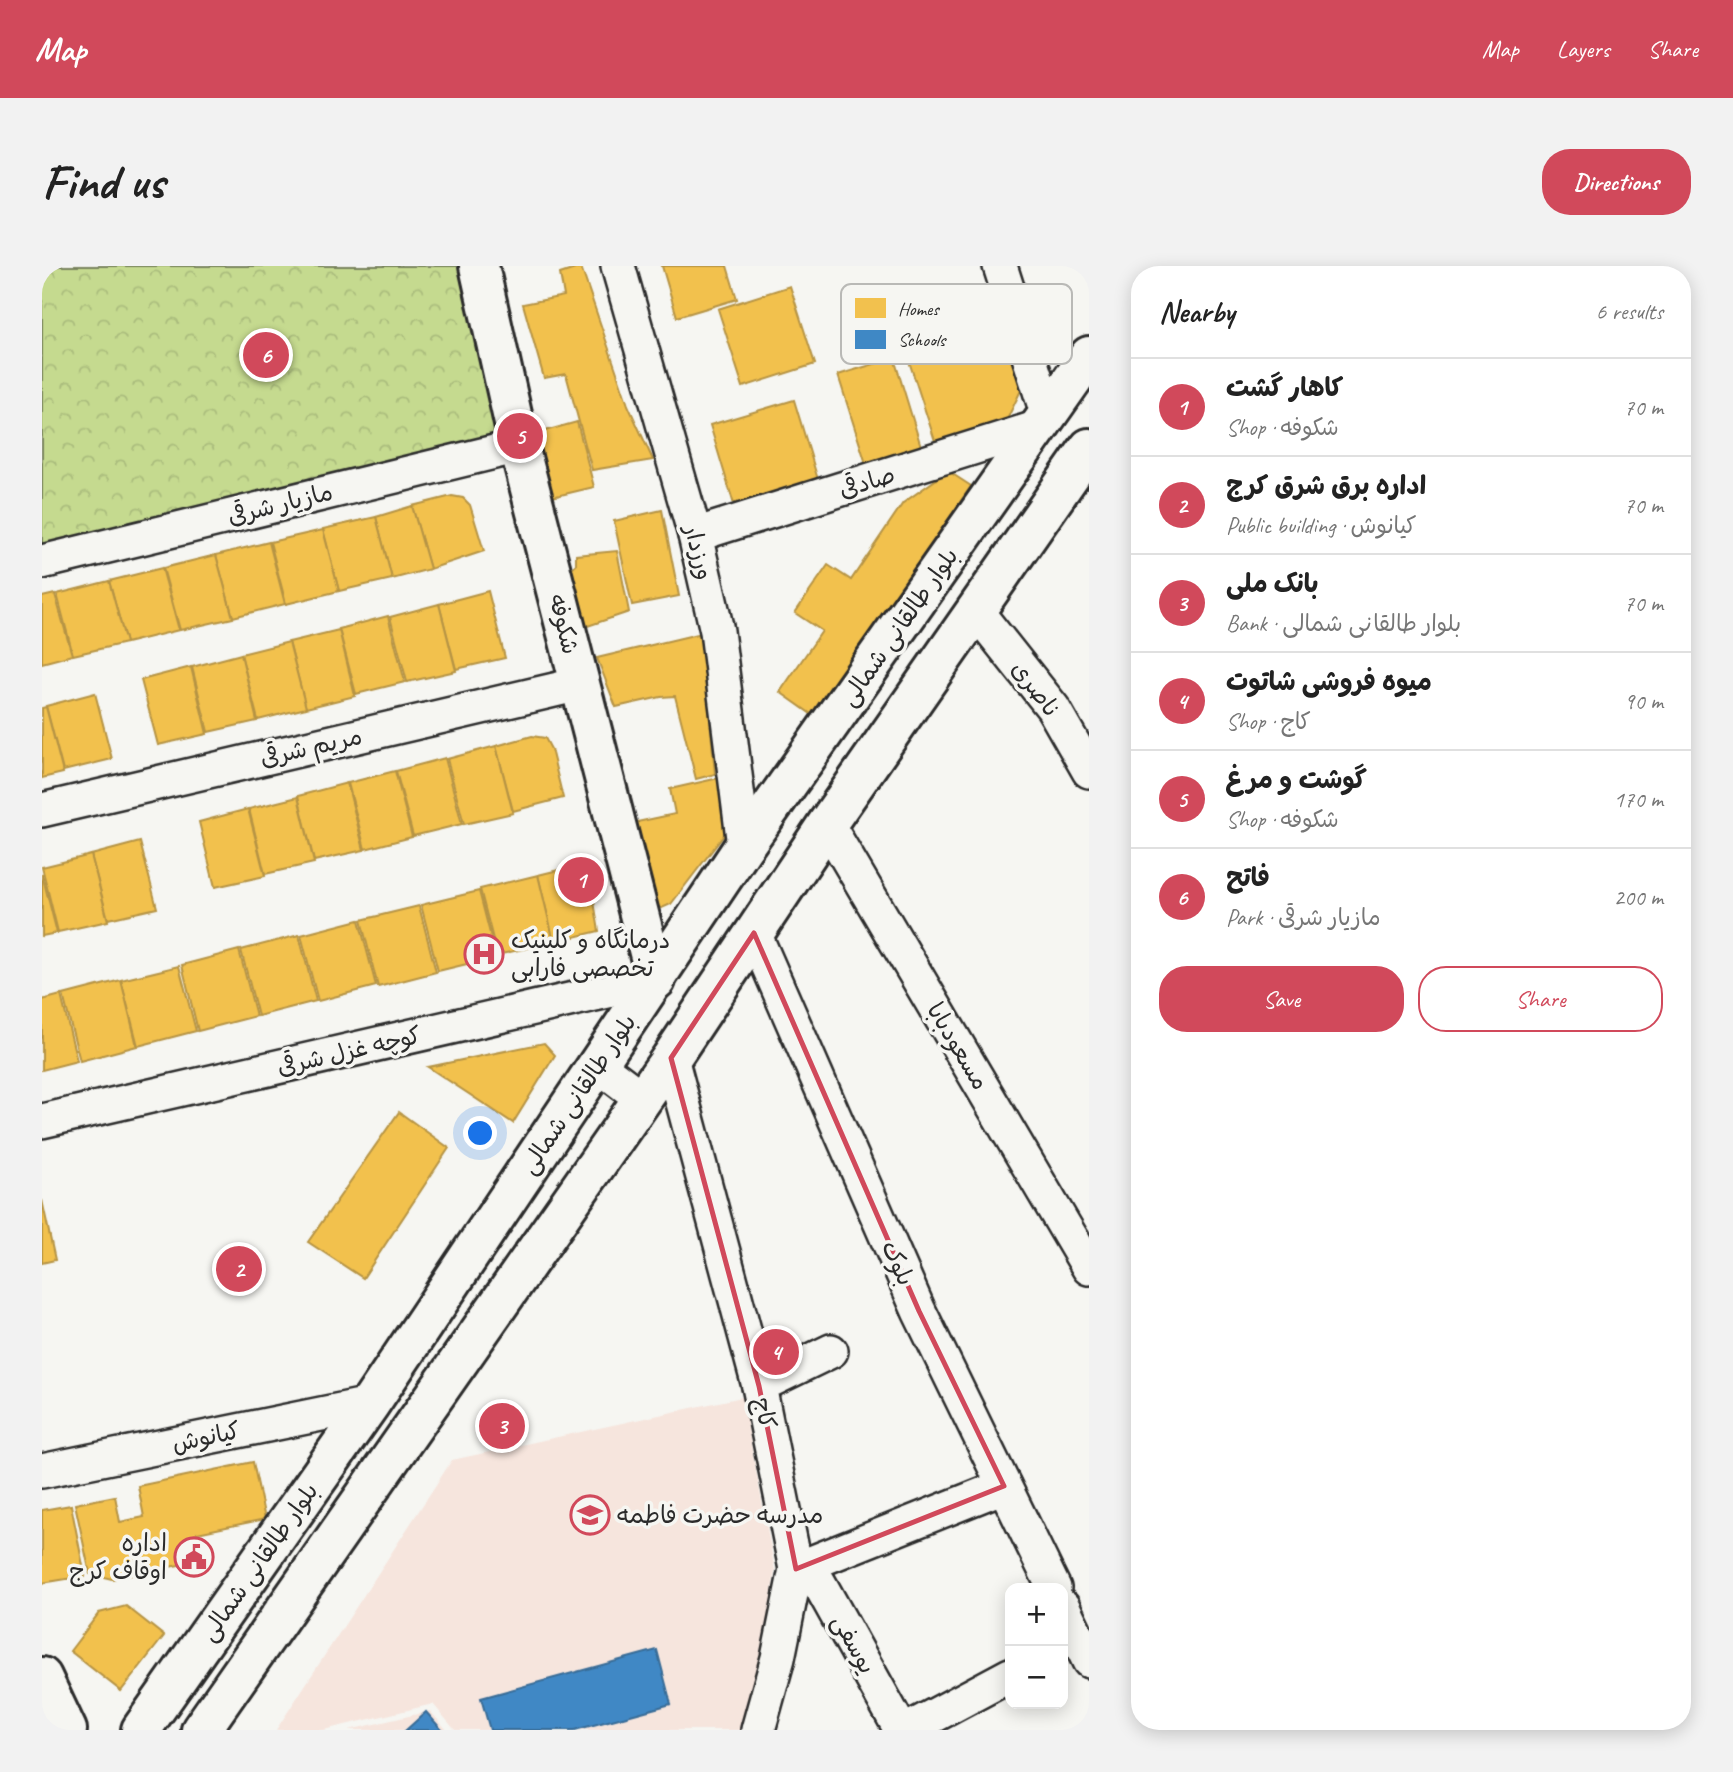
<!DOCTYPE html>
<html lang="en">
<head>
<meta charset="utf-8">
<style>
	:root { --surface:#fff; --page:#f2f2f2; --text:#222; --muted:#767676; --line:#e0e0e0; --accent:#d1495b }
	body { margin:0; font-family:Caveat,"Playpen Sans Arabic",sans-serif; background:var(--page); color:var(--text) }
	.controls { position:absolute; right:21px; bottom:21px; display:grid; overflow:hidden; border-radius:14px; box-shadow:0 4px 18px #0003 }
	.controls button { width:63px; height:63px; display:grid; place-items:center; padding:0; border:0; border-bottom:2px solid var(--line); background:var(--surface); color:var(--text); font:35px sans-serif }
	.you { position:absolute; left:439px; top:868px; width:24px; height:24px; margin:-18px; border:5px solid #fff; border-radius:50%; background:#1a73e8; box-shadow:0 0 0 10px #1a73e833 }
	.badge { display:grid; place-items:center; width:46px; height:46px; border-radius:50%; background:var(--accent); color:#fff; font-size:23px; font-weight:700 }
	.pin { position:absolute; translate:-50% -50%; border:4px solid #fff; box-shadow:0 2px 7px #0006 }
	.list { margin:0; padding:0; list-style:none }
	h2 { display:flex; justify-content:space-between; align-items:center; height:91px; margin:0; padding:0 28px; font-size:30px }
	h2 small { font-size:23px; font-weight:400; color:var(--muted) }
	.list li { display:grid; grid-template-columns:46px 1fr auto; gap:21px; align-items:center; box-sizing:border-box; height:98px; padding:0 28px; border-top:2px solid var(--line) }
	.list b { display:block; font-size:26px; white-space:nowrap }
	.list p { margin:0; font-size:23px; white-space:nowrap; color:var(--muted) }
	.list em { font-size:23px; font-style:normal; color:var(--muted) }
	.actions { display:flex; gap:14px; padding:21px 28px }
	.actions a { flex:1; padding:16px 0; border:2px solid var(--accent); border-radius:28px; text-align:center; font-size:24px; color:var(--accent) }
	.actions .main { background:var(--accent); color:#fff }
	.map { position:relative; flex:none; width:1047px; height:1464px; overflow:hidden; border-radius:28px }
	header { display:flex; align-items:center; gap:42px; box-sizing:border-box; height:98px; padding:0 35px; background:var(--accent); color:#fff }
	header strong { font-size:33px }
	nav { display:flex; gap:38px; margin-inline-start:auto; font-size:24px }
	.intro { display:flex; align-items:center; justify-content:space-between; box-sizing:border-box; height:168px; padding:0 42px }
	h1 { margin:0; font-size:49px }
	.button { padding:18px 32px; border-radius:28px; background:var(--accent); color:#fff; font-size:24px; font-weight:700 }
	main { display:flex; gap:42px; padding:0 42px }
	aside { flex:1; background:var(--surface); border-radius:28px; box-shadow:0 4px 18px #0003 }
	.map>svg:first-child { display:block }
	.built { fill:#f6e5dd }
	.forest { fill:url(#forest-crowns); stroke:#78825d; stroke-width:2 }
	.homes { fill:#f2c14e; stroke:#b69444; stroke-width:2 }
	.schools { fill:#3f88c5; stroke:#396c97; stroke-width:2 }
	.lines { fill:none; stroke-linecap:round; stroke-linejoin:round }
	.minor-casing { stroke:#2b2b2b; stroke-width:38 }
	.major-casing { stroke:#2b2b2b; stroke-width:44 }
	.minor { stroke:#f6f6f2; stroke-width:33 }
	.major { stroke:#f6f6f2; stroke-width:38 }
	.marked { fill:none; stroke:#d1495b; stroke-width:5; stroke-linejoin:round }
	.labels { text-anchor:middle; stroke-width:7; stroke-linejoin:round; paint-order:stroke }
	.street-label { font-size:24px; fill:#2b2b2b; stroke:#f6f6f2 }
	.poi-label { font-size:24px; fill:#2b2b2b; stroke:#f6f6f2; text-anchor:start }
	.key { fill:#f6f6f2; stroke:#b9b9b6; stroke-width:2 }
	.key-label { font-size:19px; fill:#2b2b2b }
</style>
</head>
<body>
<header>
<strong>Map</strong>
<nav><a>Map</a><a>Layers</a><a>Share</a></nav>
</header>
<div class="intro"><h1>Find us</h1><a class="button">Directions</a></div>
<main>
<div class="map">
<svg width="1047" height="1464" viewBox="0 0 1047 1464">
	<defs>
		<pattern id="forest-crowns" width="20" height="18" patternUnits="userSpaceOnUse" patternTransform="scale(1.75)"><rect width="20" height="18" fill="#c5da8f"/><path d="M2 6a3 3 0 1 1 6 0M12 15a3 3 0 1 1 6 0" fill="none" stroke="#a9bb7c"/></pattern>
	</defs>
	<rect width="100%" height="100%" fill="#f6f6f2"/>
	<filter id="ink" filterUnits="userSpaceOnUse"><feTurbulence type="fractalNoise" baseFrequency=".0143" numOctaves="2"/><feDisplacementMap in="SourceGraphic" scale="14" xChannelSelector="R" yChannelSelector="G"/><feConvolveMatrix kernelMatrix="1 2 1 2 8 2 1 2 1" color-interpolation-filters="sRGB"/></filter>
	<g filter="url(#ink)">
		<g class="built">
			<polygon points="700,1131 733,1304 721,1391 697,1464 413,1464 391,1438 282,1464 234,1464 410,1194"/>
			<polygon points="388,1445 405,1464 307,1464"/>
		</g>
		<polygon class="forest" points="0,0 425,0 470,177 0,288"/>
		<g class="homes">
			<polygon points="620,0 685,0 695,33 635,51"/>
			<polygon points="539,1 586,139 611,194 550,204 524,108 502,112 481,38 522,30 518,8"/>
			<polygon points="748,20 773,98 701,121 676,43"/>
			<polygon points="962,55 982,118 959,166 896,184 864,86"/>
			<polygon points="852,92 881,187 826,204 796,109"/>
			<polygon points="752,134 777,217 693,242 668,159"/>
			<polygon points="535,156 552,221 510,231 495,172 499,166"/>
			<polygon points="906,205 929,220 772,450 738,426 780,365 753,347 786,299 809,314 861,237"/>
			<polygon points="410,230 421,232 428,239 442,285 388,303 370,240"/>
			<polygon points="370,240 388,303 350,313 334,251"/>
			<polygon points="620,244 637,330 590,339 572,255"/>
			<polygon points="334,251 350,313 297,325 281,263"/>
			<polygon points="281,264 297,325 244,338 228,276"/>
			<polygon points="227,276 243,338 191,351 174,289"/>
			<polygon points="575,285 587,346 531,365 525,307 534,298 534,289"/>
			<polygon points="174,289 191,352 138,364 121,302"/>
			<polygon points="120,302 137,364 84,377 67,315"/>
			<polygon points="67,315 84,377 31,389 15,328"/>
			<polygon points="446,325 463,392 414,403 397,338"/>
			<polygon points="13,328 30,389 0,397 0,331"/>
			<polygon points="397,338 414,405 365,416 348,351"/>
			<polygon points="346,350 363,416 314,428 297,363"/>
			<polygon points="297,364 313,430 264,442 247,376"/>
			<polygon points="660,367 673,508 654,513 633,430 619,431 574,441 555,392"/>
			<polygon points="247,376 264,442 216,454 199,388"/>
			<polygon points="199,388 215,455 166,466 150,401"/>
			<polygon points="149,401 165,468 116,479 99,414"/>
			<polygon points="53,427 70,493 21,505 4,440"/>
			<polygon points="4,441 21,507 0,512 0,442"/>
			<polygon points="490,470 503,472 509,483 521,532 471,545 454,480"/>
			<polygon points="454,480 471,547 422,558 405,493"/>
			<polygon points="403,492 420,558 371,570 354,505"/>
			<polygon points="353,505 370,571 323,583 306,517"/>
			<polygon points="677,512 688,561 629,638 620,642 613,641 595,556 633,548 628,523"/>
			<polygon points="305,517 322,584 272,595 256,530"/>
			<polygon points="256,531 272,597 223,608 207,543"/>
			<polygon points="206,543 223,610 173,621 157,556"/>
			<polygon points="98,576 115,642 66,653 49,589"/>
			<polygon points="49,589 66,655 16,666 0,601"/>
			<polygon points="541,598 548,612 557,665 512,676 496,609"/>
			<polygon points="0,608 15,667 0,670"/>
			<polygon points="496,609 512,676 455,689 438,623"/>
			<polygon points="437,625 454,691 396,705 379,639"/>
			<polygon points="377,640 394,706 336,721 319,654"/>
			<polygon points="317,654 334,720 276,735 259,669"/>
			<polygon points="257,669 274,735 216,750 199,684"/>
			<polygon points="197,684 214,750 156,765 140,699"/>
			<polygon points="137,700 154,765 96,780 79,714"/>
			<polygon points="79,714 95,780 38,795 21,729"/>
			<polygon points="19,729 35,795 0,804 0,734"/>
			<polygon points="502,777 513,789 471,857 386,801"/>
			<polygon points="357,846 407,882 321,1012 266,976"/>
			<polygon points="0,934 13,994 0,997"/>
			<polygon points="211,1196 223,1253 155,1267 161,1294 70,1313 48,1308 33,1238 73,1230 78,1256 102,1251 96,1220"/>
			<polygon points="29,1239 43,1310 0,1317 0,1244"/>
			<polygon points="84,1340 122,1370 79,1425 28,1385 57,1347"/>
		</g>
		<g class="schools">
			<polygon points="615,1384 629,1438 533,1464 448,1464 439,1432"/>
			<polygon points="384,1446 400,1464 364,1464"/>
		</g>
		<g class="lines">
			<g class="minor-casing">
				<g id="minor">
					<polyline points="576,0 653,269 675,365 702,580"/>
					<polyline points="958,0 1006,150"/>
					<polyline points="653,269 997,161"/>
					<polyline points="0,296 477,180"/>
					<polyline points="934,345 1011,442 1047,505"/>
					<polyline points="0,544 538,418"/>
					<polyline points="785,558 1047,1002"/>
					<polyline points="712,667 877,1045 1012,1322"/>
					<polyline points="629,792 717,1120 754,1303 736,1392 716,1464"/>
					<polyline points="556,799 601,833"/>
					<polyline points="0,855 614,714"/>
					<polyline points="717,1120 789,1085"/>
					<polyline points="0,1205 328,1138"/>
					<polyline points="754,1303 962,1220"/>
					<polyline points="754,1303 776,1315 859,1464"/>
					<polyline points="1021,1341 1047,1395"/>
					<polyline points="865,1464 968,1409"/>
				</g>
			</g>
			<g class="major-casing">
				<g id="major">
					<polyline points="437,0 477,180 614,714"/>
					<polyline points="0,1411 25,1464"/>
					<polyline points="99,1464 328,1138 702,580 1047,90"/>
					<polyline points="159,1464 629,792 785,558 1047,182"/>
				</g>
			</g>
			<use href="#minor" class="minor"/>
			<use href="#major" class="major"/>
		</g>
	</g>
	<path class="marked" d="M712,667L877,1045L962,1220L754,1303L717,1120L629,792Z"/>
	<defs>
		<g id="hospital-ring" transform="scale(2.0125)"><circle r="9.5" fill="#f6f6f2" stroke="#d1495b" stroke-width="1.5"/><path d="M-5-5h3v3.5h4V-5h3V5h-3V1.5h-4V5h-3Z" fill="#d1495b"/></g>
		<g id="school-ring" transform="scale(2.0125)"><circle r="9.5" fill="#f6f6f2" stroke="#d1495b" stroke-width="1.5"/><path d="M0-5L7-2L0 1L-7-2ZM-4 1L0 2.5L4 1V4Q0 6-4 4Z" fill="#d1495b"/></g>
		<g id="civic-ring" transform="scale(2.0125)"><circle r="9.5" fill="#f6f6f2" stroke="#d1495b" stroke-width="1.5"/><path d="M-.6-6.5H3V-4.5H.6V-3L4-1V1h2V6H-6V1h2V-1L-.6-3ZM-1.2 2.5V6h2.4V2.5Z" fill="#d1495b"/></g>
	</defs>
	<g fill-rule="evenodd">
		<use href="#hospital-ring" x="442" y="688"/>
		<use href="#school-ring" x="548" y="1249"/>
		<use href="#civic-ring" x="152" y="1291"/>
	</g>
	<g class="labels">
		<g class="street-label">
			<text transform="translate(825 216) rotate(-17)" y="8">صادقی</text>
			<text transform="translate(238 238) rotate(-14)" y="8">مازیار شرقی</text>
			<text transform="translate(657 286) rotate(76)" y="8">ورزدار</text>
			<text transform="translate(522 358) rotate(76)" y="8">شکوفه</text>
			<text transform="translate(857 361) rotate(-55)" y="8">بلوار طالقانی شمالی</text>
			<text transform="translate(994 423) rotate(53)" y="8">ناصری</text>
			<text transform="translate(269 481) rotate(-13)" y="8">مریم شرقی</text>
			<text transform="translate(916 780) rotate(59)" y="8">مسعودبابا</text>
			<text transform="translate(307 785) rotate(-13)" y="8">کوچه غزل شرقی</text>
			<text transform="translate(536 828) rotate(-56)" y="8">بلوار طالقانی شمالی</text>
			<text transform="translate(856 997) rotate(66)" y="8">بلوک</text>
			<text transform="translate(723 1147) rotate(78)" y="8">کاج</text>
			<text transform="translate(164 1171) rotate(-12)" y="8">کیانوش</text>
			<text transform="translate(217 1296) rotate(-55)" y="8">بلوار طالقانی شمالی</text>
			<text transform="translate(812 1378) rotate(61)" y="8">یوسفی</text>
		</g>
		<g class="poi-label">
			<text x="469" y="682">درمانگاه و کلینیک<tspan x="469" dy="28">تخصصی فارابی</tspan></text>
			<text x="575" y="1257">مدرسه حضرت فاطمه</text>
			<text x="125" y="1285" text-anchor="end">اداره<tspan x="125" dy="28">اوقاف کرج</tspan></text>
		</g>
	</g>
	<rect x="799" y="18" width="231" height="80" rx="10" class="key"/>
	<rect x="813" y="32" width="31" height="20" fill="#f2c14e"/>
	<rect x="813" y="64" width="31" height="19" fill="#3f88c5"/>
	<g class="key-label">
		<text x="856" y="49">Homes</text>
		<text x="856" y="80">Schools</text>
	</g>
</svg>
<div class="controls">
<button>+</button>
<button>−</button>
</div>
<div class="you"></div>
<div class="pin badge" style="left:539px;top:614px">1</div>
<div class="pin badge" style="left:197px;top:1003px">2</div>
<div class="pin badge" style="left:460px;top:1160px">3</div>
<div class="pin badge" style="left:734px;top:1086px">4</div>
<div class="pin badge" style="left:478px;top:170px">5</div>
<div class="pin badge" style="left:224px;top:89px">6</div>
</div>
<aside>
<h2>Nearby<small>6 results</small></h2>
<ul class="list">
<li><span class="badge">1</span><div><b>کاهار گشت</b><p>Shop · شکوفه</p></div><em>70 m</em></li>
<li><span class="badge">2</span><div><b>اداره برق شرق کرج</b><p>Public building · کیانوش</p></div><em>70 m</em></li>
<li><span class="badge">3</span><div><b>بانک ملی</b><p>Bank · بلوار طالقانی شمالی</p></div><em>70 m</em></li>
<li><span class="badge">4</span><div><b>میوه فروشی شاتوت</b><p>Shop · کاج</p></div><em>90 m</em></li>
<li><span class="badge">5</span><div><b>گوشت و مرغ</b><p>Shop · شکوفه</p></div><em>170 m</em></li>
<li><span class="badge">6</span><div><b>فاتح</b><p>Park · مازیار شرقی</p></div><em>200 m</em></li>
</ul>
<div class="actions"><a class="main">Save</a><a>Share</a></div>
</aside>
</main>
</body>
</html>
